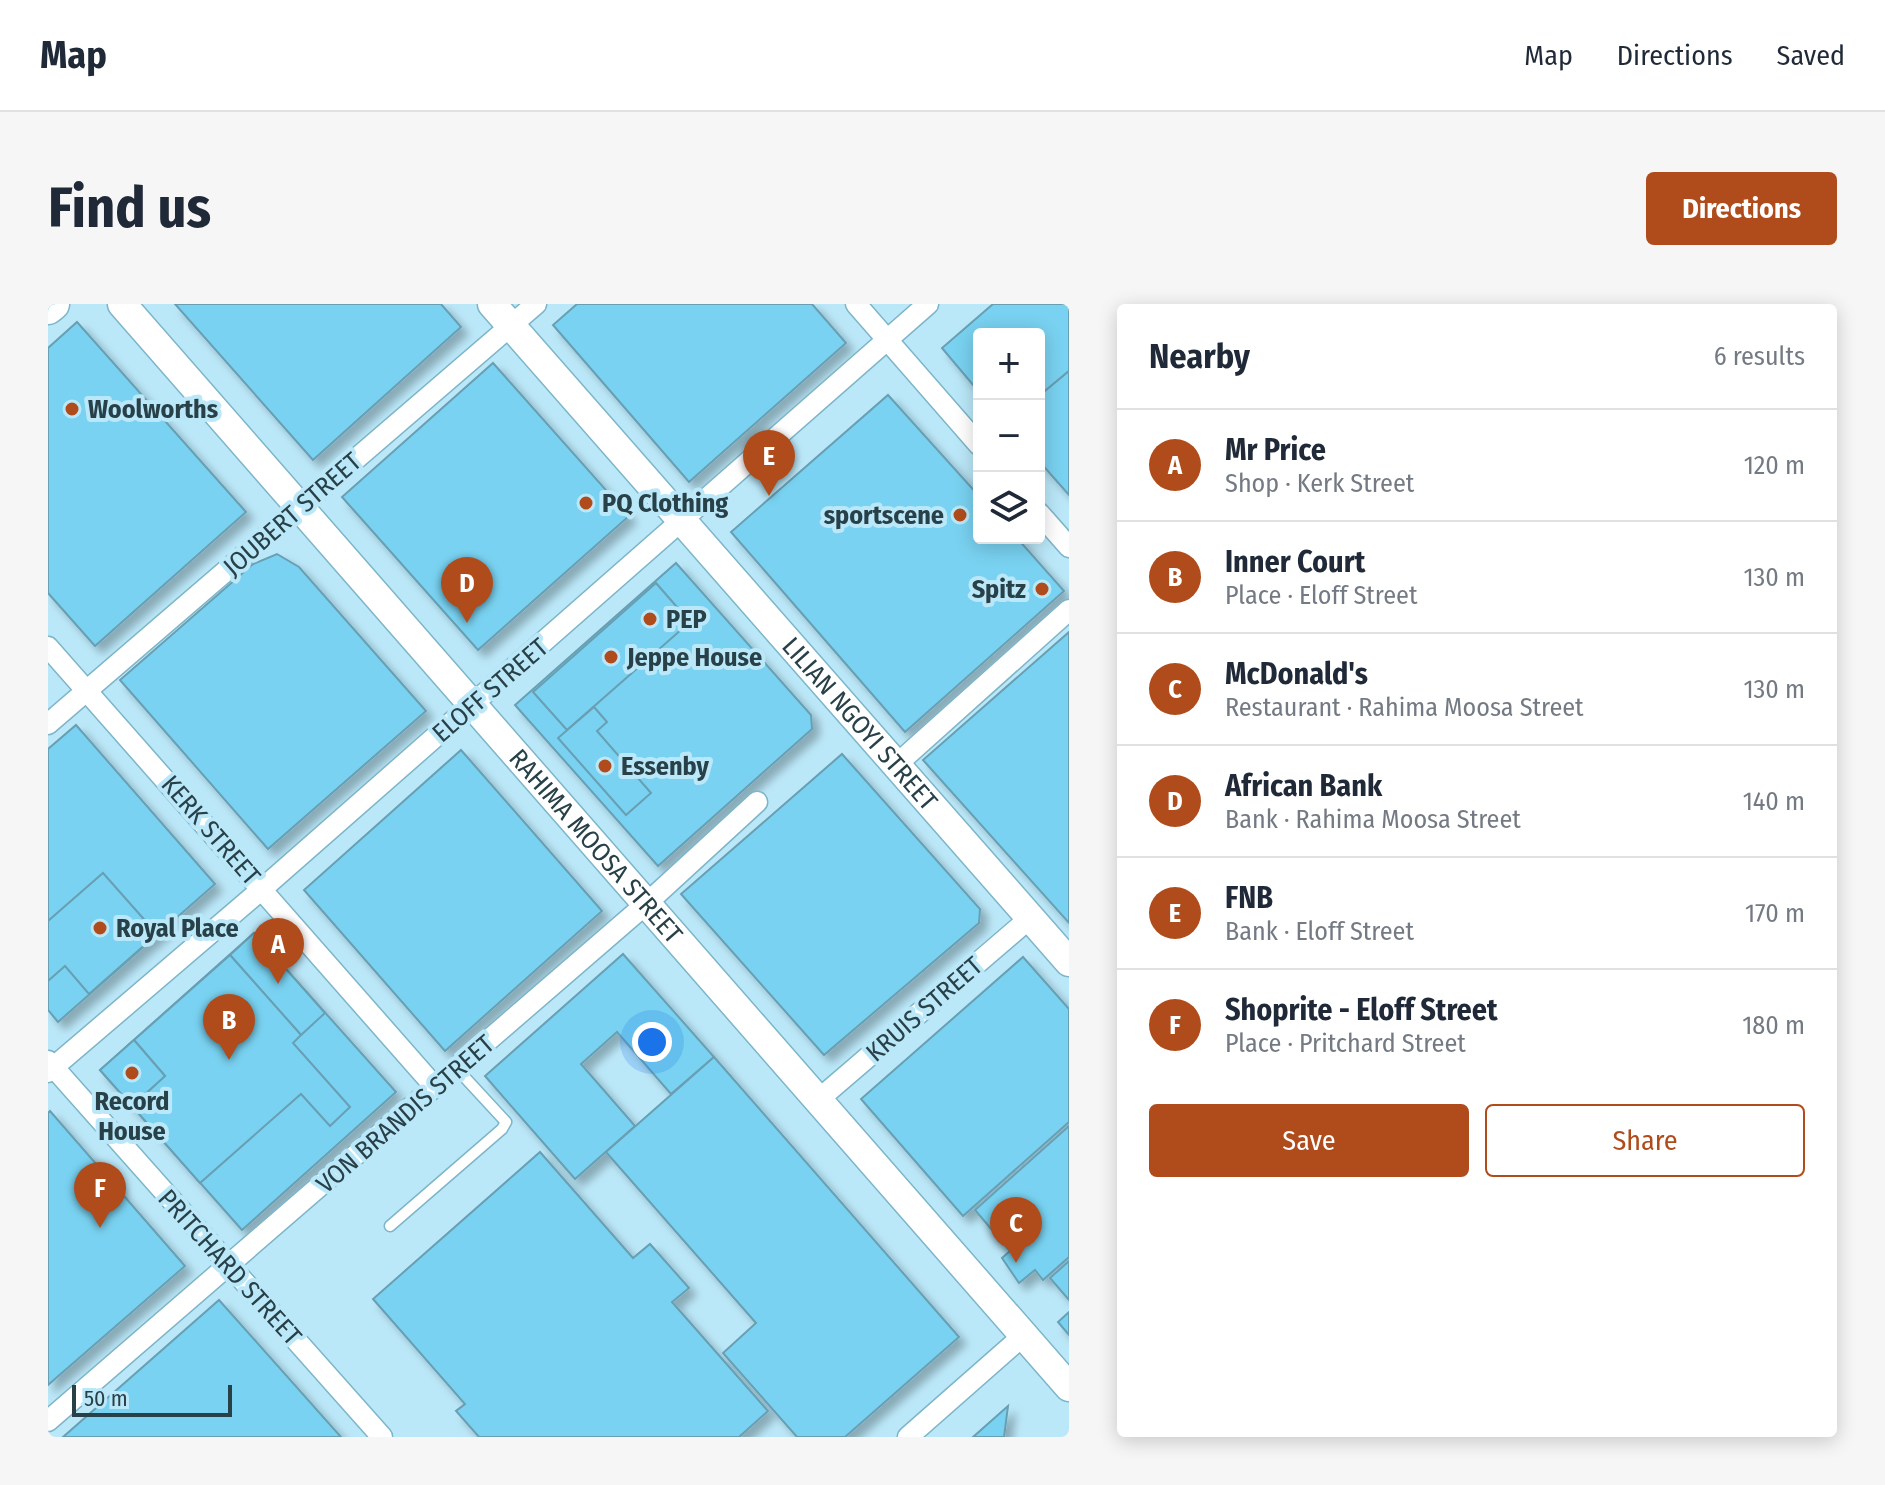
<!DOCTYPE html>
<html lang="en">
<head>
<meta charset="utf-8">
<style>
	:root { --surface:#fff; --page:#f6f6f7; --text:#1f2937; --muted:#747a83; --line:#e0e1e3; --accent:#b04c1b }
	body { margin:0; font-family:"Fira Sans Condensed",sans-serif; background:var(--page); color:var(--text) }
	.controls { position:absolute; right:24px; top:24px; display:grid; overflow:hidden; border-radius:8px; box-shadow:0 4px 20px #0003 }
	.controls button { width:72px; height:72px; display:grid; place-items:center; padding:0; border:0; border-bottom:2px solid var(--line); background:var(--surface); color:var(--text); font:40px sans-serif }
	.scale { position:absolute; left:24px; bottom:20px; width:160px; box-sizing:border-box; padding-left:8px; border:4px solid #284048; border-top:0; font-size:22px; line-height:28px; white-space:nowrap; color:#284048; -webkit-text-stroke:6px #bbe8f9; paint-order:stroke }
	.you { position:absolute; left:604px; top:738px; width:28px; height:28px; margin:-20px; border:6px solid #fff; border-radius:50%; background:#1a73e8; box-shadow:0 0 0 12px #1a73e833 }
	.badge { display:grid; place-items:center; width:52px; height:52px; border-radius:50%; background:var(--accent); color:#fff; font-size:26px; font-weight:700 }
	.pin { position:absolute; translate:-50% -66px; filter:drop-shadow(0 2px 4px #0008) }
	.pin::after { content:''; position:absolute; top:42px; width:28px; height:24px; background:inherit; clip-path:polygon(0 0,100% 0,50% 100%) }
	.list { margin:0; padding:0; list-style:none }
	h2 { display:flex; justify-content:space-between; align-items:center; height:104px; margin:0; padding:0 32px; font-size:34px }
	h2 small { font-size:26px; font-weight:400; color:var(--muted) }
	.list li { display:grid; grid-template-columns:52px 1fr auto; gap:24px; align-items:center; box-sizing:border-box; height:112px; padding:0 32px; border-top:2px solid var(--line) }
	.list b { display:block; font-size:30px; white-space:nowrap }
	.list p { margin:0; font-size:26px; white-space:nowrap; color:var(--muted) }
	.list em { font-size:26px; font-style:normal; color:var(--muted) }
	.actions { display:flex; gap:16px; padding:24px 32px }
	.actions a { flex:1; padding:18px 0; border:2px solid var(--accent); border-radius:8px; text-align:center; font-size:28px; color:var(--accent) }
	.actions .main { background:var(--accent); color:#fff }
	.icon { flex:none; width:44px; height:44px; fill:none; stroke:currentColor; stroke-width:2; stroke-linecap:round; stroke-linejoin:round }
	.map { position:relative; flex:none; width:1021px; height:1133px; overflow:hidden; border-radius:8px }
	header { display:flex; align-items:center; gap:48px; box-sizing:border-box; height:112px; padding:0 40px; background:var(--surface); border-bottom:2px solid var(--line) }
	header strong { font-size:38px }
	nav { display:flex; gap:44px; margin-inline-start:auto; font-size:28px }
	.intro { display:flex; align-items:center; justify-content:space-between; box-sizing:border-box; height:192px; padding:0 48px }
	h1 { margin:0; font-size:56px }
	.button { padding:20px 36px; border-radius:8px; background:var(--accent); color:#fff; font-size:28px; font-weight:700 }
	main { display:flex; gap:48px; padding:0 48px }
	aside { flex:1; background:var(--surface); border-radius:8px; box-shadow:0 4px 20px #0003 }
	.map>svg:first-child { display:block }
	.building { fill:#79d2f1; stroke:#689fb3; stroke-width:2; filter:url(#shadow) }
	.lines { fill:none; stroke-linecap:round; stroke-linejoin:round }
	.lane-casing { stroke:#7db5c9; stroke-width:13 }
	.street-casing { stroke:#7db5c9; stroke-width:23 }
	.secondary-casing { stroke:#7db5c9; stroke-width:31 }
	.primary-casing { stroke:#7db5c9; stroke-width:35 }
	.lane { stroke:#fff; stroke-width:10 }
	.street { stroke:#fff; stroke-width:20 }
	.secondary { stroke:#fff; stroke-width:28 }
	.primary { stroke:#fff; stroke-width:32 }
	.poi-dot { fill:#b04c1b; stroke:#bbe8f9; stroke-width:3 }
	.labels { text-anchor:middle; stroke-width:8; stroke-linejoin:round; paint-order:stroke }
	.poi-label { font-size:26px; font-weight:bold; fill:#284048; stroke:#bbe8f9; text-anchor:start }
	.street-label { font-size:26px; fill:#284048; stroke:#bbe8f9 }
</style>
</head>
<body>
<header>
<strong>Map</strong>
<nav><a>Map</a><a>Directions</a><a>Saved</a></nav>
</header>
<div class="intro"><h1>Find us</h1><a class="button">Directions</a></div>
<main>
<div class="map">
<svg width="1021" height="1133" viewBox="0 0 1021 1133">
	<defs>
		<filter id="shadow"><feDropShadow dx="7" dy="7" stdDeviation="4" flood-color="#0004"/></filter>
	</defs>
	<rect width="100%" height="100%" fill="#bbe8f9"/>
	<g class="building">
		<polygon points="127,0 393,0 413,23 265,156"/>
		<polygon points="529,0 764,0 798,39 641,178 505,21"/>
		<polygon points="945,0 1021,0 1021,67 991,92 991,30 931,30 931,88 894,44"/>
		<polygon points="29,18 198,208 47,342 0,289 0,44"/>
		<polygon points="445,59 581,212 430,346 294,193"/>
		<polygon points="1021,67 1021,191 991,157 991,92"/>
		<polygon points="840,91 931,192 931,234 969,234 1016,287 857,428 683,228"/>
		<polygon points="229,250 251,263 378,407 220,545 72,376 205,260"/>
		<polygon points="628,259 763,411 764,425 610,562 467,401"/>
		<polygon points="608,279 642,318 519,426 485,388"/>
		<polygon points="1021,328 1021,619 875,456"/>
		<polygon points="546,403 559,418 549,427 603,489 578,511 510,434"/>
		<polygon points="28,421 167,580 10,718 0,706 0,445"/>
		<polygon points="413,446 554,607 397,747 256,586"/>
		<polygon points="794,450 932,605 931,619 776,751 633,590"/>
		<polygon points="55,569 109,630 41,690 17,662 0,677 0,617"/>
		<polygon points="206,629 348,788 194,926 52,766"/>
		<polygon points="206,629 277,709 253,731 182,651"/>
		<polygon points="575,650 666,753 623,790 569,728 533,760 587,822 527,875 437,772"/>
		<polygon points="182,651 253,731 245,739 302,803 282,822 253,790 152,879 84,802 117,772 86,736"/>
		<polygon points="975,653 1021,705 1021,818 915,912 813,795"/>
		<polygon points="86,736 117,772 84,802 52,766"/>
		<polygon points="666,753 911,1033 797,1133 749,1133 675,1049 708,1019 558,848"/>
		<polygon points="2,807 137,962 0,1081 0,809"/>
		<polygon points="1021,822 1021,953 995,976 987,966 971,979 954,954 962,947 927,906"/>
		<polygon points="492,848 585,954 602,940 641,984 624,998 720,1107 691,1133 431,1133 408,1107 417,1100 325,995"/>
		<polygon points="1021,957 1021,996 1002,974"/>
		<polygon points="171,996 293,1133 15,1133"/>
		<polygon points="1021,1008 1021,1031 1010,1018"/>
		<polygon points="960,1102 956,1133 925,1133"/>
	</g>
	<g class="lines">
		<g class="lane-casing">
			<polyline id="lane" points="342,922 454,825 458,818 409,765"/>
		</g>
		<g class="street-casing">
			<g id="street">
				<polyline points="808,0 931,141"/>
				<polyline points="991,209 1021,243"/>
				<polyline points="0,343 387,783"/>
				<polyline points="0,420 488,0"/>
				<polyline points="848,461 1021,306"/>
				<polyline points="0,757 334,1133"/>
				<polyline points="0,768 214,585 880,0"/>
				<polyline points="770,796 982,614"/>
				<polyline points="0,1117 598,600 709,498"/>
				<polyline points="860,1133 976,1031"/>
			</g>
		</g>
		<g class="secondary-casing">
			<g id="secondary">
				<path id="s1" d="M74,0L1021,1083"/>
				<path id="s2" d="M444,0L1021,658"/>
			</g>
		</g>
		<g class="primary-casing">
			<polyline id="primary" points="0,4 5,0"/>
		</g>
		<use href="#lane" class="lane"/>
		<use href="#street" class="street"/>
		<use href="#secondary" class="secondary"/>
		<use href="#primary" class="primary"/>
	</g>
	<g class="poi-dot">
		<circle cx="24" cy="105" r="8"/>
		<circle cx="538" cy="199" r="8"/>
		<circle cx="912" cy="211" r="8"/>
		<circle cx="994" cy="285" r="8"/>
		<circle cx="602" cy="315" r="8"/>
		<circle cx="563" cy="353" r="8"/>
		<circle cx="557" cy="462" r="8"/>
		<circle cx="52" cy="624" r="8"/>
		<circle cx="84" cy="769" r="8"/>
	</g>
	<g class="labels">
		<g class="poi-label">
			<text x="40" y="114">Woolworths</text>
			<text x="554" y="208">PQ Clothing</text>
			<text x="896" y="220" text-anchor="end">sportscene</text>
			<text x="978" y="294" text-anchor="end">Spitz</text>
			<text x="618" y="324">PEP</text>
			<text x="579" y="362">Jeppe House</text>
			<text x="573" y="471">Essenby</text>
			<text x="68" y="633">Royal Place</text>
			<text x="84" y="806" text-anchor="middle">Record<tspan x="84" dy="30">House</tspan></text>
		</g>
		<g class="street-label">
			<text transform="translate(244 210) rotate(-41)" y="9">JOUBERT STREET</text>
			<text transform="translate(442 386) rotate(-41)" y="9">ELOFF STREET</text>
			<text dy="9" stroke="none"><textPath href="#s2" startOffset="558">LILIAN NGOYI STREET</textPath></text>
			<text transform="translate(163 526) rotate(49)" y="9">KERK STREET</text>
			<text dy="9" stroke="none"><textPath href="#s1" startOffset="720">RAHIMA MOOSA STREET</textPath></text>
			<text transform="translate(876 705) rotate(-41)" y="9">KRUIS STREET</text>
			<text transform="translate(357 810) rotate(-41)" y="9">VON BRANDIS STREET</text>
			<text transform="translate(182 963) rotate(48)" y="9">PRITCHARD STREET</text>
		</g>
	</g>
</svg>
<div class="controls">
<button>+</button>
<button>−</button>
<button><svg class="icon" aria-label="layers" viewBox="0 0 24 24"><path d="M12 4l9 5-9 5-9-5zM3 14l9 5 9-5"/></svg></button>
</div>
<div class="scale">50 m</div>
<div class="you"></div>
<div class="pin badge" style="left:230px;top:680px">A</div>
<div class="pin badge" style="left:181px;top:756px">B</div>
<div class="pin badge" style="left:968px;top:959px">C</div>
<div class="pin badge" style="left:419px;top:319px">D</div>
<div class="pin badge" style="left:721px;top:192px">E</div>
<div class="pin badge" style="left:52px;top:924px">F</div>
</div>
<aside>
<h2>Nearby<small>6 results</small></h2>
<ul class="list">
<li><span class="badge">A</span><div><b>Mr Price</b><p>Shop · Kerk Street</p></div><em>120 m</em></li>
<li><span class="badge">B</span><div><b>Inner Court</b><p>Place · Eloff Street</p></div><em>130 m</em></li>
<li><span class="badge">C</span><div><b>McDonald's</b><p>Restaurant · Rahima Moosa Street</p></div><em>130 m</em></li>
<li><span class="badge">D</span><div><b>African Bank</b><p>Bank · Rahima Moosa Street</p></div><em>140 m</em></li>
<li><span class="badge">E</span><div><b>FNB</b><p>Bank · Eloff Street</p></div><em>170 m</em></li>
<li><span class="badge">F</span><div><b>Shoprite - Eloff Street</b><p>Place · Pritchard Street</p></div><em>180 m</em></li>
</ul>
<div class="actions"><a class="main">Save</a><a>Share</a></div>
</aside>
</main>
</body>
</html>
